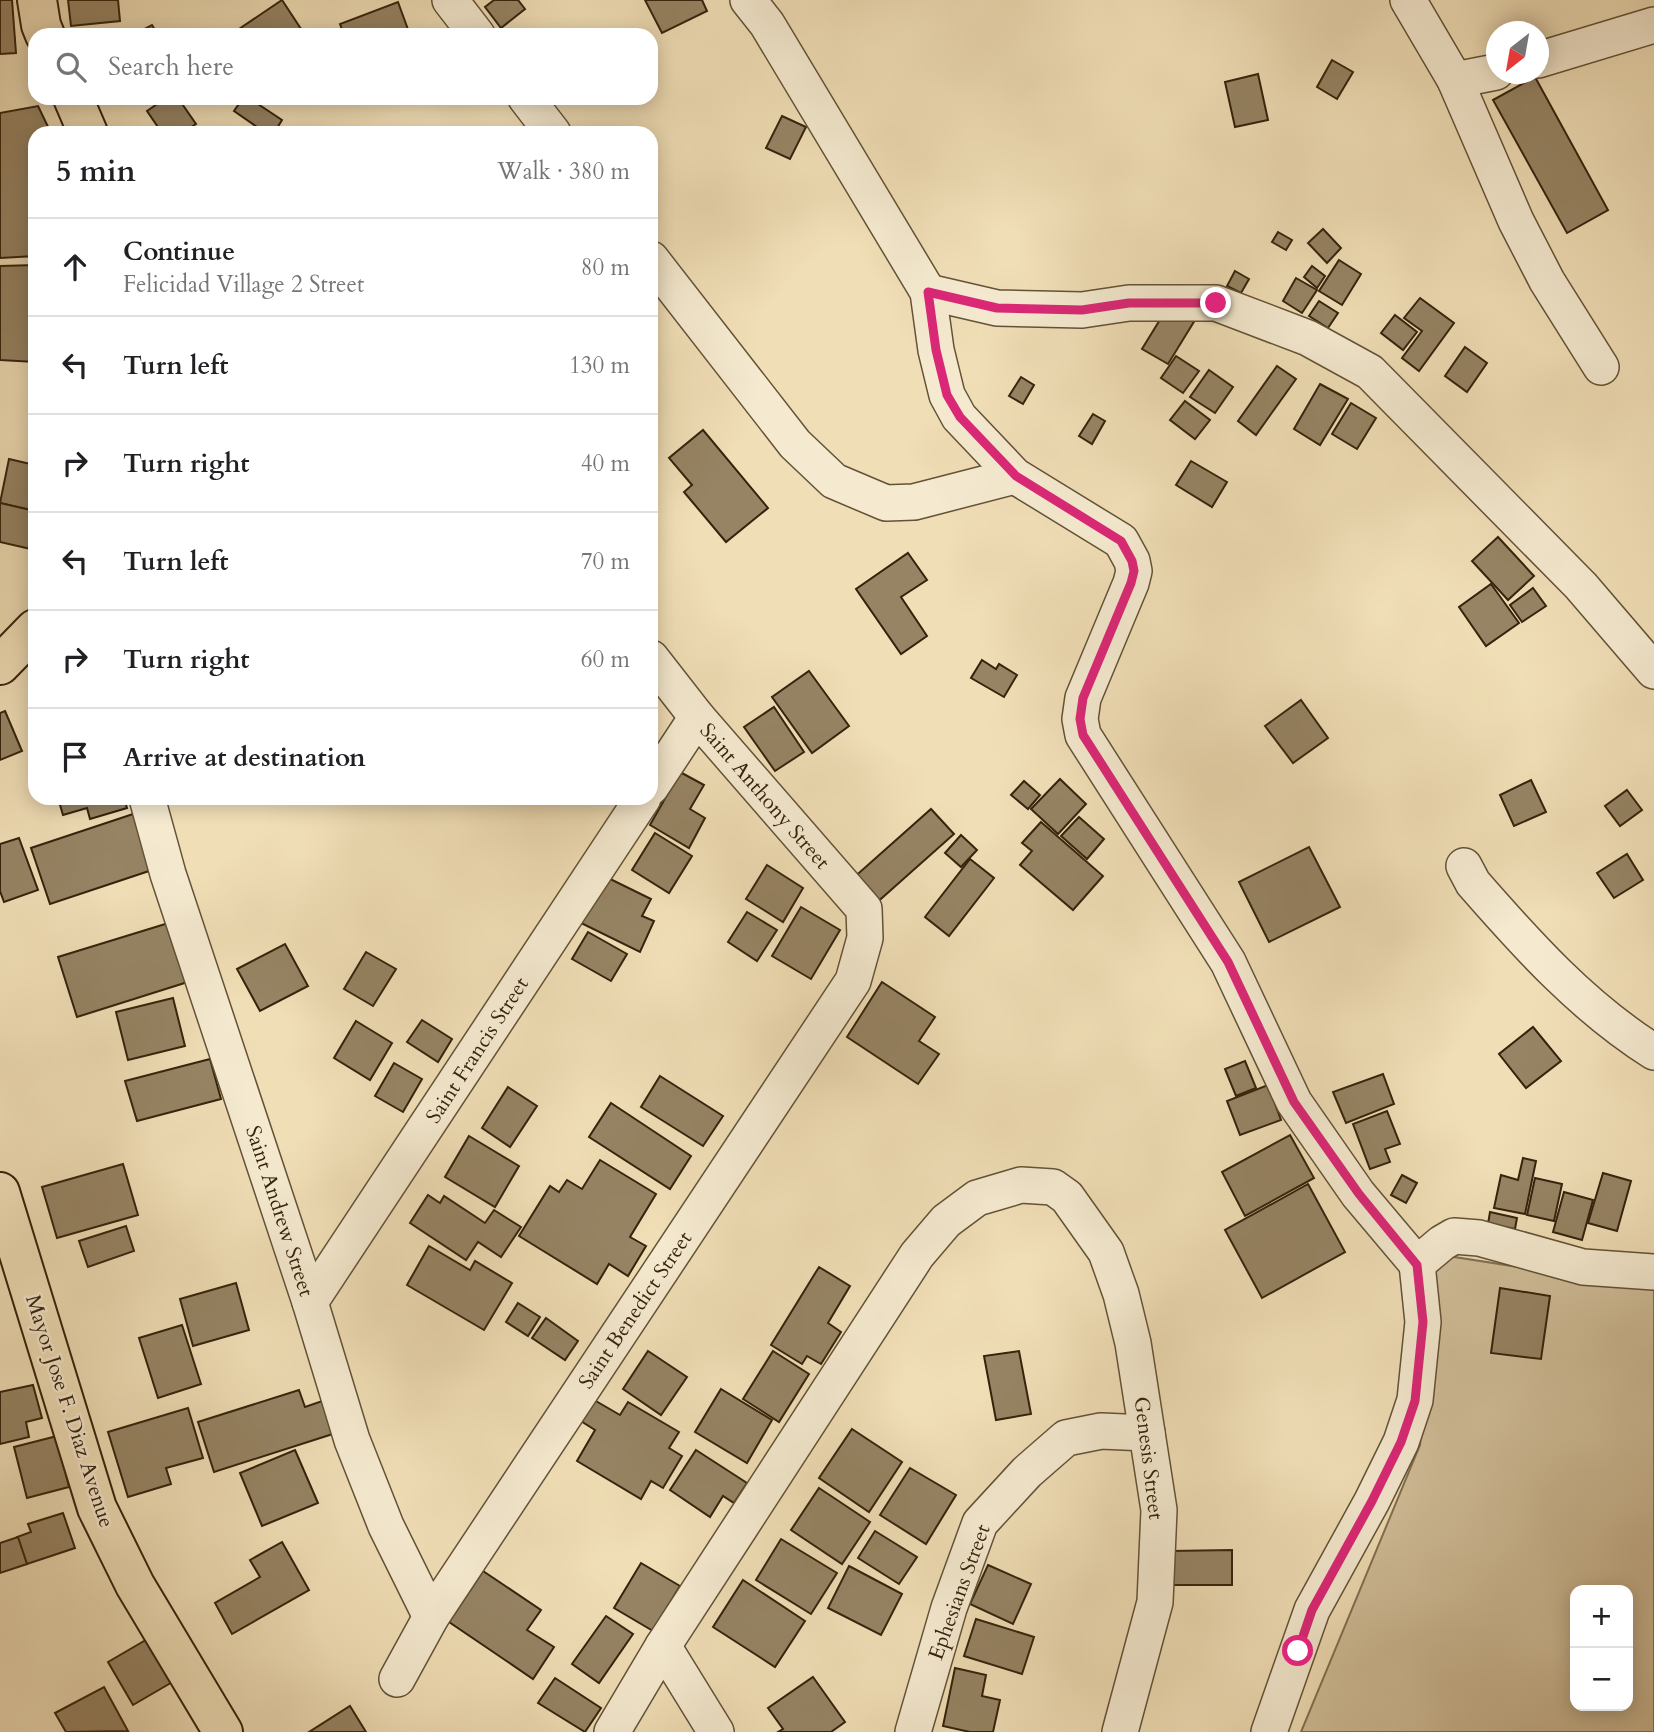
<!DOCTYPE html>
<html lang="en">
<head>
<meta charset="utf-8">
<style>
	:root { --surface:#fff; --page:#f6f6f6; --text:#202124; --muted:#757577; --line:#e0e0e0 }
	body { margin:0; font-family:Cardo,serif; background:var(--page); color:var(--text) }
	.controls { position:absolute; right:21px; bottom:21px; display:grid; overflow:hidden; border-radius:14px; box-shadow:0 4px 18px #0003 }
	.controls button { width:63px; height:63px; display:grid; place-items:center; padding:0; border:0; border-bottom:2px solid var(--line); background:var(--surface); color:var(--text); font:35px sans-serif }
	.compass { position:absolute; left:1486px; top:21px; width:63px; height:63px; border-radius:50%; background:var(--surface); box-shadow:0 4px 18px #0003; rotate:211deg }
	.stop { position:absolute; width:21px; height:21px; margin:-16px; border:5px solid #db2777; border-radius:50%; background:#fff }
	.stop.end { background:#db2777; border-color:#fff; box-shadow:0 2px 7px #0008 }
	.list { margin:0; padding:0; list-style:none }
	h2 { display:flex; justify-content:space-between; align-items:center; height:91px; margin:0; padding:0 28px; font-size:30px }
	h2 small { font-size:23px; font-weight:400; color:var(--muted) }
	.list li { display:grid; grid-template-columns:46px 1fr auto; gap:21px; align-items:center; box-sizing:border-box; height:98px; padding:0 28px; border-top:2px solid var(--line) }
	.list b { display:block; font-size:26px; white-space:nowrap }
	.list p { margin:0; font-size:23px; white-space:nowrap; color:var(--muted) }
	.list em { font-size:23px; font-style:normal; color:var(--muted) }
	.icon { flex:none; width:38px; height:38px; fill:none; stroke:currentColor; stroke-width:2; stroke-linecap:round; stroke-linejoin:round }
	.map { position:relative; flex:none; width:1654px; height:1732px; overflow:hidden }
	.search { position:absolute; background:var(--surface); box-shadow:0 4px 18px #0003; left:28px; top:28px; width:630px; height:77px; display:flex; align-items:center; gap:18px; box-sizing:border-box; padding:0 24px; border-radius:21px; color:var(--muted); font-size:26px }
	.panel { position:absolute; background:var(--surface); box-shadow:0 4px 18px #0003; left:28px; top:126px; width:630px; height:679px; border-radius:21px }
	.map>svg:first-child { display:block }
	.green { fill:#d0be99; stroke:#827052; stroke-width:2; fill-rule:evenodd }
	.building { fill:#968464; stroke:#34230c; stroke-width:2 }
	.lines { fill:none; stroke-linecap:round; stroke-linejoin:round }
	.minor-casing { stroke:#635236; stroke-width:38 }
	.major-casing { stroke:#34230c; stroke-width:42 }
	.minor { stroke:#f5ead0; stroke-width:35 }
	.major { stroke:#f0deb6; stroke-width:38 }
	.route { stroke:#db2777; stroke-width:9 }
	.labels { text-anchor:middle; stroke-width:5; stroke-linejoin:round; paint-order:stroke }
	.street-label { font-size:21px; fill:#34230c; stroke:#f5ead0 }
</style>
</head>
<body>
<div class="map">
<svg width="1654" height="1732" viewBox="0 0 1654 1732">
	<rect width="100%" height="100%" fill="#f0deb6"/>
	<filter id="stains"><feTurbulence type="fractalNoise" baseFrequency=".00286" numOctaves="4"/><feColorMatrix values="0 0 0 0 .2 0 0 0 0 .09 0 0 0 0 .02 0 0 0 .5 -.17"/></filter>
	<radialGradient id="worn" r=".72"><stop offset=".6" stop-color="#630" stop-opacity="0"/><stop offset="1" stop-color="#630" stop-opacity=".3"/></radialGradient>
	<path class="green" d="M1435,1254L1654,1288V1732H1301L1420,1445ZM1575,1590H1628V1706H1575Z"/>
	<g class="building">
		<polygon points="0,0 12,0 16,53 0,54"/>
		<polygon points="68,0 118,0 120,21 71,26"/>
		<polygon points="282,0 305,35 234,35 233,33"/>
		<polygon points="494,0 518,0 525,9 501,28 485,7"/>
		<polygon points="645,0 702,0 707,11 662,33"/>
		<polygon points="398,2 410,35 344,35 340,24"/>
		<polygon points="152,25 158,35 133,35"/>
		<polygon points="1332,60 1353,72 1337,99 1317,87"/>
		<polygon points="1258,74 1268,120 1235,127 1225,82"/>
		<polygon points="1535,77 1608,210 1567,233 1493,100"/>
		<polygon points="166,98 178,98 196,124 182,133 162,133 147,111"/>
		<polygon points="243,98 249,98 282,120 274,133 253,133 257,127 234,111"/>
		<polygon points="38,106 51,133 35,133 35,256 0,258 0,113"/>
		<polygon points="782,116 806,127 790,159 766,148"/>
		<polygon points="1323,229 1341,248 1327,263 1308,243"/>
		<polygon points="1278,232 1292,240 1286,250 1272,242"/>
		<polygon points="1339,260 1361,274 1342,305 1319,291"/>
		<polygon points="35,265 35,362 0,360 0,266"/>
		<polygon points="1312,266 1325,276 1317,288 1304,277"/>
		<polygon points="1235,271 1249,279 1241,293 1227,286"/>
		<polygon points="1296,278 1317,290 1302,313 1283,301"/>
		<polygon points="1420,298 1454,323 1419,371 1402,358 1422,331 1404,318"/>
		<polygon points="1319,301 1338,313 1328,328 1309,316"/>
		<polygon points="1169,305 1195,320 1168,364 1142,349"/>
		<polygon points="1395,315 1417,332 1403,350 1381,333"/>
		<polygon points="1465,347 1487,363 1467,392 1445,376"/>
		<polygon points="1176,356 1199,371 1183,393 1161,378"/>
		<polygon points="1277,366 1296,379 1256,435 1238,421"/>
		<polygon points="1209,370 1233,387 1215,413 1190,397"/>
		<polygon points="1021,377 1034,385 1023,404 1009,396"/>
		<polygon points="1320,384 1348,399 1320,445 1294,429"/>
		<polygon points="1185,401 1210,420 1195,439 1170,420"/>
		<polygon points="1351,403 1376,418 1357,449 1332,434"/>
		<polygon points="1093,414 1105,421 1092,444 1079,436"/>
		<polygon points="703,430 768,508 726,542 684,492 692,485 669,458"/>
		<polygon points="9,459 35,465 35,511 0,503"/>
		<polygon points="1191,461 1227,482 1212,507 1176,485"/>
		<polygon points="0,503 35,511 35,550 0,542"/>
		<polygon points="1498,537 1534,576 1508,600 1472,561"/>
		<polygon points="908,553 927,580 901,597 927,636 901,654 856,589"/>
		<polygon points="1491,584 1519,623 1486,646 1459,607"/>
		<polygon points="1533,588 1546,606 1522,622 1510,605"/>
		<polygon points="982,660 996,669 999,664 1017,675 1004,697 971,678"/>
		<polygon points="809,671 849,726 812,753 772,697"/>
		<polygon points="1301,700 1328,738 1293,763 1265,726"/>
		<polygon points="774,707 804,752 775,771 744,727"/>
		<polygon points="5,711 22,751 0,760 0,713"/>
		<polygon points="680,772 704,785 690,809 705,818 689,848 650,825"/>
		<polygon points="1060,779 1086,804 1058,834 1031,809"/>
		<polygon points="1531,780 1546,812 1514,826 1500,795"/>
		<polygon points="1024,781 1040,795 1028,809 1011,795"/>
		<polygon points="1627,790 1642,810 1620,826 1605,806"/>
		<polygon points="58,798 124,798 127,808 90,819 87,808 63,815"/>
		<polygon points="931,809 954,834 874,905 851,880"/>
		<polygon points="142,811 161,867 50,904 31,848"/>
		<polygon points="1079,817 1104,839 1087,859 1061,836"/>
		<polygon points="1041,822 1103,876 1073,910 1020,865 1032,851 1022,843"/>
		<polygon points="655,833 692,856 669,893 632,870"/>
		<polygon points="961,835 977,850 961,867 945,853"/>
		<polygon points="19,838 38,890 4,902 0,891 0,844"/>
		<polygon points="1309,847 1340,907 1269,942 1239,882"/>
		<polygon points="1627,854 1643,880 1614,898 1597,873"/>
		<polygon points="970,859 994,878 949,936 925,917"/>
		<polygon points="767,865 803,888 783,922 746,899"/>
		<polygon points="602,875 651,899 642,916 654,921 640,952 579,922"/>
		<polygon points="801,907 840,930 811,979 772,956"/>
		<polygon points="747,912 777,930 757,961 728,942"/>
		<polygon points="175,921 194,980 77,1017 58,957"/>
		<polygon points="588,932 627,954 611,981 572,959"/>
		<polygon points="285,944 308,986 260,1011 237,969"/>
		<polygon points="366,952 396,969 373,1006 344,989"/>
		<polygon points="882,982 935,1017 919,1041 939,1054 918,1084 847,1037"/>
		<polygon points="173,998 185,1046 128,1060 116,1012"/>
		<polygon points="422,1020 452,1039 438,1062 407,1042"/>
		<polygon points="356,1021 392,1043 370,1080 334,1058"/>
		<polygon points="1533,1027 1561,1061 1526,1088 1499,1054"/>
		<polygon points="210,1059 221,1099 137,1121 125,1081"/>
		<polygon points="1245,1061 1256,1088 1236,1096 1225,1069"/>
		<polygon points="394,1063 422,1079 403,1112 375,1096"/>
		<polygon points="1383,1074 1394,1104 1346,1123 1333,1092"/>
		<polygon points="660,1076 723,1116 703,1146 641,1107"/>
		<polygon points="1268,1085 1281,1120 1240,1135 1227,1101"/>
		<polygon points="508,1087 537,1106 510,1147 482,1128"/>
		<polygon points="611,1103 691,1156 670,1189 589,1137"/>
		<polygon points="1387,1111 1400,1144 1385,1149 1390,1162 1370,1169 1353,1124"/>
		<polygon points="1290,1135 1314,1178 1245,1216 1222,1172"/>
		<polygon points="469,1136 519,1166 495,1207 445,1177"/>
		<polygon points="1523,1158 1536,1161 1525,1214 1494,1208 1501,1175 1518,1180"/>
		<polygon points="600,1160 656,1194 630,1237 646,1246 628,1276 609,1264 597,1284 519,1236 550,1186 559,1192 567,1180 582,1189"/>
		<polygon points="123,1164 138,1215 57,1238 42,1187"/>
		<polygon points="1603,1173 1631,1181 1617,1231 1588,1223"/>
		<polygon points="1402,1175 1417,1183 1406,1203 1391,1195"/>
		<polygon points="1535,1178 1562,1184 1554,1221 1527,1215"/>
		<polygon points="1308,1184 1345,1252 1262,1298 1225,1230"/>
		<polygon points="1564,1192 1593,1200 1582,1240 1553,1232"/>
		<polygon points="428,1195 440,1203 444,1196 485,1223 494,1210 521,1227 501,1257 478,1242 466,1260 410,1223"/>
		<polygon points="1490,1212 1517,1218 1515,1229 1488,1224"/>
		<polygon points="126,1226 134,1251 88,1267 79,1241"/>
		<polygon points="429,1246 470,1270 475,1261 512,1283 484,1330 407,1285"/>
		<polygon points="819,1267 850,1286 828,1323 841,1332 821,1364 807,1356 802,1364 771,1345"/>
		<polygon points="236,1283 249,1330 193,1346 180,1299"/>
		<polygon points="1500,1288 1550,1296 1541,1359 1491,1353"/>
		<polygon points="518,1303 540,1317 528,1336 506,1322"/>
		<polygon points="546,1318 578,1341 565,1360 532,1338"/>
		<polygon points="182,1325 201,1384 158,1398 139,1338"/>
		<polygon points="648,1351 687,1377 661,1415 623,1389"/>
		<polygon points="773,1351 809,1374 779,1422 743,1399"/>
		<polygon points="1019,1351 1031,1414 996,1420 984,1356"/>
		<polygon points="33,1385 42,1418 26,1422 29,1437 0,1444 0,1392"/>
		<polygon points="721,1389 772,1420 747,1463 695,1432"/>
		<polygon points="299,1390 305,1407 331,1398 342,1431 214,1472 198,1422"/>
		<polygon points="589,1397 620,1415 628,1402 679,1432 669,1448 682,1456 663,1488 651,1481 641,1499 577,1461 595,1430 576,1418"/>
		<polygon points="188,1408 203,1458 166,1468 171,1484 128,1497 108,1432"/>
		<polygon points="852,1429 902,1462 869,1512 819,1478"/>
		<polygon points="57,1436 69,1487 27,1498 14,1447"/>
		<polygon points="295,1450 318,1503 262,1526 240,1473"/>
		<polygon points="696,1450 747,1483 734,1503 723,1496 710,1517 670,1490"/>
		<polygon points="910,1468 956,1495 926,1544 880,1515"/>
		<polygon points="819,1488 870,1522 842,1564 791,1530"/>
		<polygon points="63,1513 75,1548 27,1564 17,1537 31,1532 28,1524"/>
		<polygon points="875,1531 917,1557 899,1584 858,1558"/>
		<polygon points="18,1537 27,1564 0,1573 0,1543"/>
		<polygon points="781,1539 837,1573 811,1614 756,1580"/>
		<polygon points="282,1542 309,1590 232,1634 215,1603 260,1577 250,1560"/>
		<polygon points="1232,1550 1232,1585 1171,1585 1170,1551"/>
		<polygon points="641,1563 680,1586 653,1631 614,1608"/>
		<polygon points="988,1565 1031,1584 1013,1624 970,1604"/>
		<polygon points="849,1566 902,1594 881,1635 828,1608"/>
		<polygon points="483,1571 541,1610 527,1630 554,1647 533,1679 449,1622"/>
		<polygon points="743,1580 805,1621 775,1667 713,1627"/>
		<polygon points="606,1616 633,1634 599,1683 572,1664"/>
		<polygon points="976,1619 1034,1637 1022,1674 964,1656"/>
		<polygon points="156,1634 181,1677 133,1705 108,1662"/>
		<polygon points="955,1668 986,1675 982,1696 1000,1700 993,1732 970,1732 943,1726"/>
		<polygon points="813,1677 845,1722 831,1732 778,1732 783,1729 768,1708"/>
		<polygon points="555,1678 601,1708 585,1732 538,1703"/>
		<polygon points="104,1687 128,1731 66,1732 55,1713"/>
		<polygon points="350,1706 366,1732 309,1732"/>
	</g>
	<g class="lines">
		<g class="minor-casing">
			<g id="minor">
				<polyline points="450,0 477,35"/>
				<polyline points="748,0 767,24 928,292 936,350 947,395 959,417 1015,476 1121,541 1132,561 1134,571 1131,583 1083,698 1080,719 1083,735 1228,962 1294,1102 1358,1194 1417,1264"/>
				<polyline points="1408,0 1455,80 1516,221 1547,281 1601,367"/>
				<polyline points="1538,60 1654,25"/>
				<polyline points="1455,80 1496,72"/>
				<polyline points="526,98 553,133"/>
				<polyline points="651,259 795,444 834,481 886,503 914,502 1015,476"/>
				<polyline points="928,292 997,308 1082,310 1129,303 1216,303 1308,338 1370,372 1581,586 1654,671"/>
				<polyline points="651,787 697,717"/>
				<polyline points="147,798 168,874 310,1302 352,1440 386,1526 431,1617"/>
				<path d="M1464,866L1473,883C1528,946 1583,1007 1654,1052"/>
				<polyline points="1417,1264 1442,1243 1454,1236 1479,1238 1583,1267 1654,1272"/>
				<polyline points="310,1302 643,798"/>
				<polyline points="663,1646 716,1732"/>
				<polyline points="397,1679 431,1617 853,981 865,938 864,909 697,717 651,658"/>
				<polyline points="612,1732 663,1646 917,1255 946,1221 977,1198 1021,1185 1053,1187 1067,1197 1106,1252 1121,1294 1133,1343 1159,1510 1155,1602 1120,1732"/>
				<polyline points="913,1732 949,1608 980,1523 1027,1472 1066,1438 1101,1431 1147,1433"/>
				<polyline points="1269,1732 1312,1610 1372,1501 1401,1442 1415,1400 1423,1322 1417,1264"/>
			</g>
		</g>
		<g class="major-casing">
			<g id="major">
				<polyline points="37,0 41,25 45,35"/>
				<polyline points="73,98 88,133"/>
				<polyline points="0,665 35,629"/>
				<polyline points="0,1192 97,1508 135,1585 223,1732"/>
			</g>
		</g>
		<use href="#minor" class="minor"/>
		<use href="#major" class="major"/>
	</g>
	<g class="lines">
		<polyline class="route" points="1216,303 1129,303 1082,310 997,308 928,292 936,350 947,395 960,417 1016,476 1121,541 1132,561 1134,571 1131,583 1083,698 1080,719 1083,735 1228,962 1294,1102 1359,1194 1417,1265 1423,1322 1415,1401 1401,1442 1372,1501 1312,1610 1298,1651"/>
	</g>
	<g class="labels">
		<g class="street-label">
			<text transform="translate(765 796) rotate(49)" y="7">Saint Anthony Street</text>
			<text transform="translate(477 1050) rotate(-57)" y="7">Saint Francis Street</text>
			<text transform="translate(280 1211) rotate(72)" y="7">Saint Andrew Street</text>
			<text transform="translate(635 1310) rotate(-56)" y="7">Saint Benedict Street</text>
			<text transform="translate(70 1411) rotate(72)" y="7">Mayor Jose F. Diaz Avenue</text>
			<text transform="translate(1149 1458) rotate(83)" y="7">Genesis Street</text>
			<text transform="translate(959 1592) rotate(-70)" y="7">Ephesians Street</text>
		</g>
	</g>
	<rect width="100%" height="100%" filter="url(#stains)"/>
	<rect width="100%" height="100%" fill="url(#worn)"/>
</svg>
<div class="controls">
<button>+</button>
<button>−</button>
</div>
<svg class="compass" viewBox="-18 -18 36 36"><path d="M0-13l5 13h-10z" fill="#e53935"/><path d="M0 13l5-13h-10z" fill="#757577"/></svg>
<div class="stop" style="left:1298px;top:1651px"></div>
<div class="stop end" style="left:1216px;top:303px"></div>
<div class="search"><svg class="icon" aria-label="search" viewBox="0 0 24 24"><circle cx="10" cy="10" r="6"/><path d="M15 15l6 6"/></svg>Search here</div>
<section class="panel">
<h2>5 min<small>Walk · 380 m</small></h2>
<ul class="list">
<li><svg class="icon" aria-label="ahead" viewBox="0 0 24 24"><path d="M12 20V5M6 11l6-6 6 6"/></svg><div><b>Continue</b><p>Felicidad Village 2 Street</p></div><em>80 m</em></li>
<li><svg class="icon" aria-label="left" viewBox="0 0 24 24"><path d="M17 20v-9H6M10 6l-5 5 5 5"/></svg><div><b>Turn left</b></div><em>130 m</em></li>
<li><svg class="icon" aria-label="right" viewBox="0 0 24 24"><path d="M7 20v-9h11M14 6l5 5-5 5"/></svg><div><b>Turn right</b></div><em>40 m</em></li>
<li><svg class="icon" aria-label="left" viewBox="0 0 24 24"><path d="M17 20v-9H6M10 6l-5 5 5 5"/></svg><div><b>Turn left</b></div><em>70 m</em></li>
<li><svg class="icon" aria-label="right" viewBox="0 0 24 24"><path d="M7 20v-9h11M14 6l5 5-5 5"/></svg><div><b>Turn right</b></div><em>60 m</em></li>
<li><svg class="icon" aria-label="arrive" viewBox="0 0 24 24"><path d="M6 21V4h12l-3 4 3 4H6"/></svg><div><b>Arrive at destination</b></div></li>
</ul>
</section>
</div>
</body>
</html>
